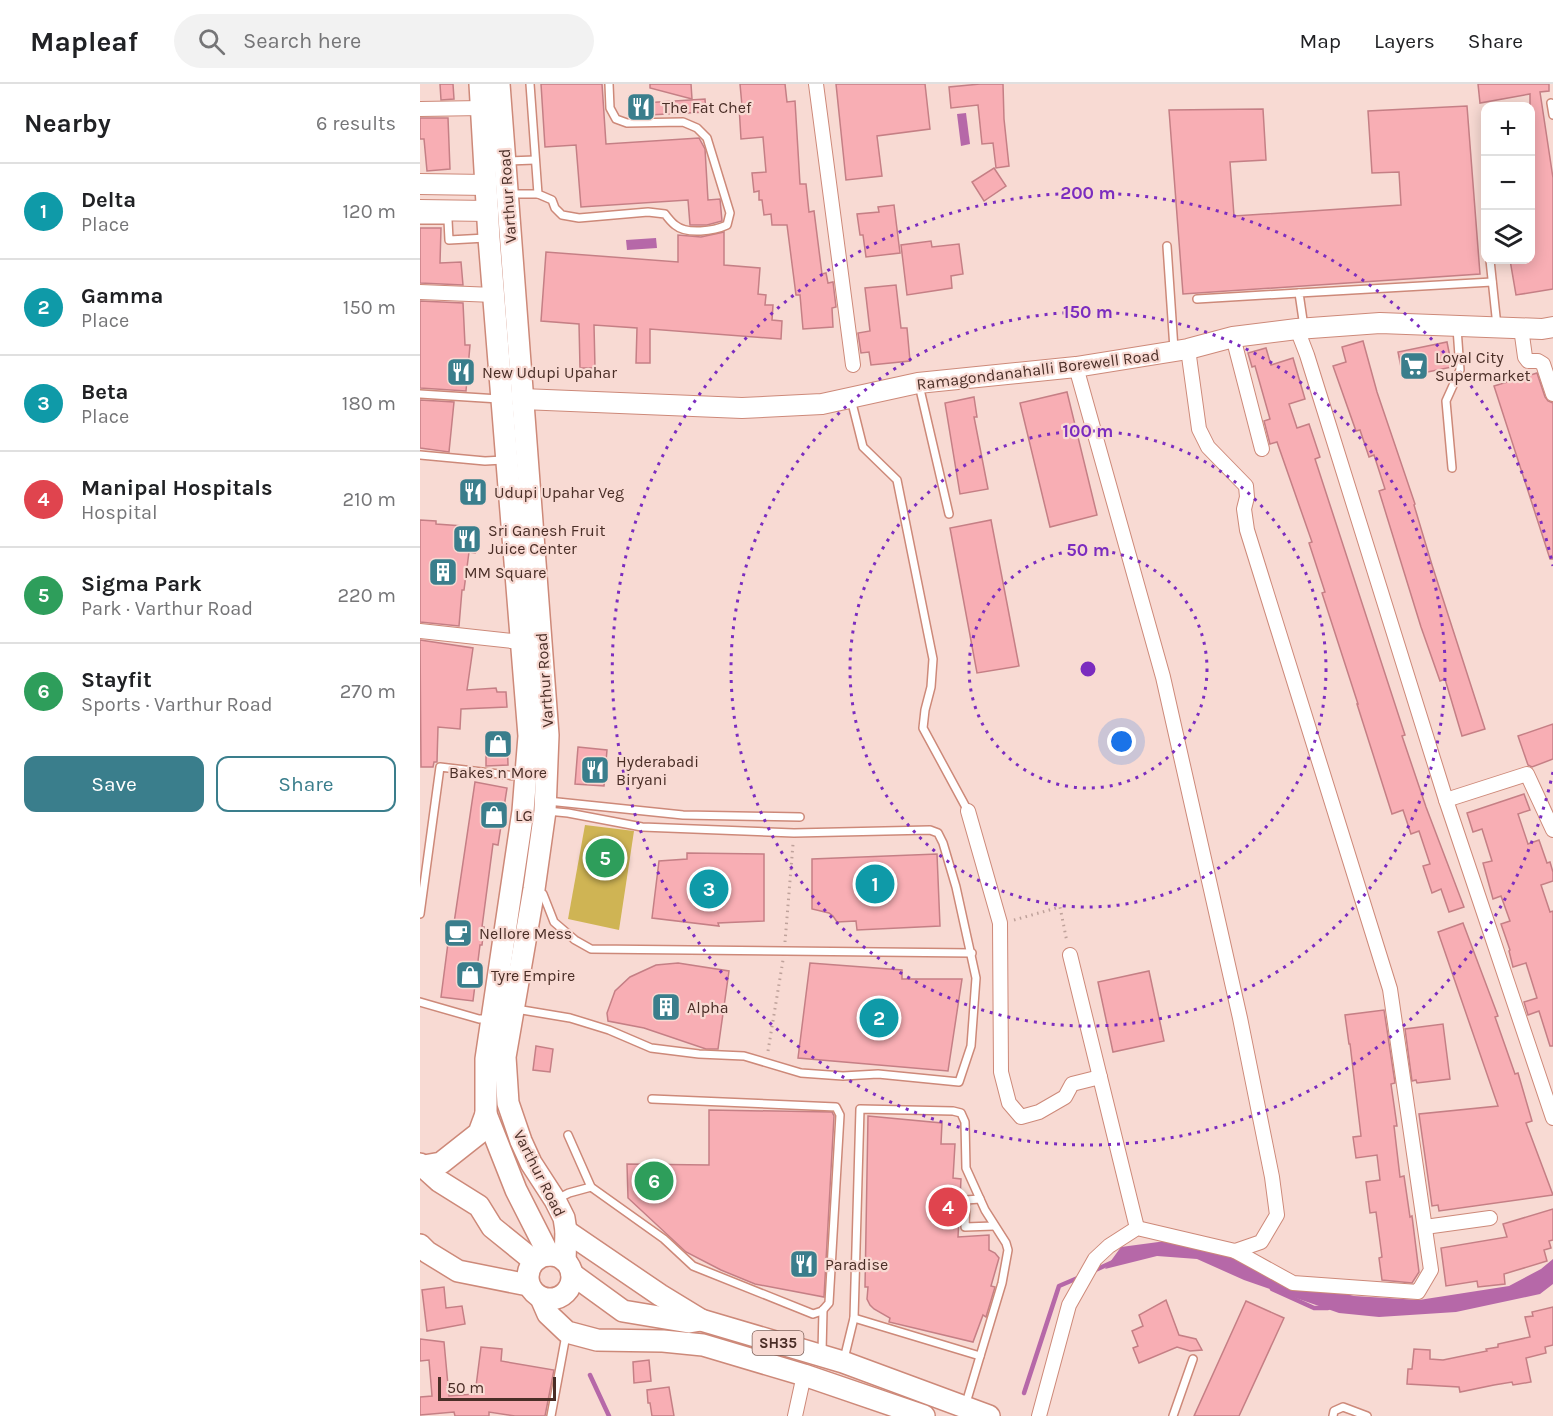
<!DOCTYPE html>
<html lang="en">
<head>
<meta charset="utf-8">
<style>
	:root { --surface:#fff; --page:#f2f2f2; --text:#202124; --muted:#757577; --line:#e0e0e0; --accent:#3a7e8c }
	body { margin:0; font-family:Karla,sans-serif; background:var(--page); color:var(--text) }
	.controls { position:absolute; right:18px; top:18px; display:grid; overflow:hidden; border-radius:12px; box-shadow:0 3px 15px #0003 }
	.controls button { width:54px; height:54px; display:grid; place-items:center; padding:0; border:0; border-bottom:2px solid var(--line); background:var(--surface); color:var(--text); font:30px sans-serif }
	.scale { position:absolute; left:18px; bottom:15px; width:118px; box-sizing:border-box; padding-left:6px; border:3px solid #4a2e27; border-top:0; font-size:16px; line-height:21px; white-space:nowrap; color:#4a2e27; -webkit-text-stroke:4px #f8dad3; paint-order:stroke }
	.you { position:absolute; left:702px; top:658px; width:21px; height:21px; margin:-15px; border:4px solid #fff; border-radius:50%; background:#1a73e8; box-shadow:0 0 0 9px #1a73e833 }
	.badge { display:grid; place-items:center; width:39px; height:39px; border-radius:50%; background:var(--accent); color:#fff; font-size:20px; font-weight:700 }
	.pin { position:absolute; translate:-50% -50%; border:3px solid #fff; box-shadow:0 2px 6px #0006 }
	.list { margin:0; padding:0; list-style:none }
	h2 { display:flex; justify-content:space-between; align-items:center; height:78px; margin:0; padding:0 24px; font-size:26px }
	h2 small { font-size:20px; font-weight:400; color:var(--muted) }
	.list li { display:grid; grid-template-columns:39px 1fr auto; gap:18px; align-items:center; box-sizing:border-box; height:96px; padding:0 24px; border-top:2px solid var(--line) }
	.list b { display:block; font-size:22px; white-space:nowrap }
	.list p { margin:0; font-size:20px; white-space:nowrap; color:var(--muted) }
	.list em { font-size:20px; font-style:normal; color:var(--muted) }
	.actions { display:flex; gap:12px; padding:18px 24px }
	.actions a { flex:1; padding:14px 0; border:2px solid var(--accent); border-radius:12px; text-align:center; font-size:21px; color:var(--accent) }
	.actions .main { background:var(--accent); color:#fff }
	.icon { flex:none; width:33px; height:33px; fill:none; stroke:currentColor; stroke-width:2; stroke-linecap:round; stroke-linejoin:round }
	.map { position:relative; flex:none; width:1133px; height:1332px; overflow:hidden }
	header { display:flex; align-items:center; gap:36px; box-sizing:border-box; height:84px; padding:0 30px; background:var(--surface); border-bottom:2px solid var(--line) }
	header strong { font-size:28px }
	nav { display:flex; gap:33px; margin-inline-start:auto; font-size:21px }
	.search { width:420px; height:54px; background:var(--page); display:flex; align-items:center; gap:15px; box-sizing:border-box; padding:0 21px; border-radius:33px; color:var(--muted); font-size:22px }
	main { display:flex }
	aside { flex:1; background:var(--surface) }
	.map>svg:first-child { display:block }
	.green { fill:#cfb454 }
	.water { fill:#b668a8 }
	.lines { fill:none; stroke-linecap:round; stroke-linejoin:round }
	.stream { stroke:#b668a8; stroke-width:4.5 }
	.building { fill:#f8aeb4; stroke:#c57f85; stroke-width:1.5 }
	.lane-casing { stroke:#cd8979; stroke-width:10 }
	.street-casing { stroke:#cd8979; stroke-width:16 }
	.secondary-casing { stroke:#cd8979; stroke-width:22 }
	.primary-casing { stroke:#cd8979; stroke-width:24 }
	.path { stroke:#bfa29b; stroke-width:3; stroke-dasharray:1.5 4.5; stroke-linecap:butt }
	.lane { stroke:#fff; stroke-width:7 }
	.street { stroke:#fff; stroke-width:14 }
	.secondary { stroke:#fff; stroke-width:20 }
	.primary { stroke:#fff; stroke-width:21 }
	.ring { fill:none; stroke:#7b2cbf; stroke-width:3; stroke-dasharray:3 6 }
	.labels { text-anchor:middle; stroke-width:4.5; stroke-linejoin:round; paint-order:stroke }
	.shield { fill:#f8dad3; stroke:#7e625b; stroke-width:1.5 }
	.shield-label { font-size:15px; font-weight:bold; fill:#4a2e27 }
	.poi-label { font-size:16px; fill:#4a2e27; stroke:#f8dad3; text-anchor:start }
	.street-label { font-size:16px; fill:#4a2e27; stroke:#f8dad3 }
	.centre { fill:#7b2cbf; stroke:#f8dad3; stroke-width:3 }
	.ring-label { font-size:18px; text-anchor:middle; font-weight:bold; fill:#7b2cbf; stroke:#f8dad3; stroke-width:4.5; stroke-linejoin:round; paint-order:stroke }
</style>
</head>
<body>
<header>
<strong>Mapleaf</strong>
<div class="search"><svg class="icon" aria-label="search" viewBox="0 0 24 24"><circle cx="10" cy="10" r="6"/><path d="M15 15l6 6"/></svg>Search here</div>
<nav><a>Map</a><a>Layers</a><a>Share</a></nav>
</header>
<main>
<aside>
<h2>Nearby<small>6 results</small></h2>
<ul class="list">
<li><span class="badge" style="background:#0f9aa8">1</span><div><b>Delta</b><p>Place</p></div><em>120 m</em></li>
<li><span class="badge" style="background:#0f9aa8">2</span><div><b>Gamma</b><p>Place</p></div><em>150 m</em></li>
<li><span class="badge" style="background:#0f9aa8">3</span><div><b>Beta</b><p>Place</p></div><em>180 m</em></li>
<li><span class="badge" style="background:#e0444e">4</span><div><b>Manipal Hospitals</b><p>Hospital</p></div><em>210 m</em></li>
<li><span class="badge" style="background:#2e9e5b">5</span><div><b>Sigma Park</b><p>Park · Varthur Road</p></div><em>220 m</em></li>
<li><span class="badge" style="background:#2e9e5b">6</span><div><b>Stayfit</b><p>Sports · Varthur Road</p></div><em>270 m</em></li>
</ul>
<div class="actions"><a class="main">Save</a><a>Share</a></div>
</aside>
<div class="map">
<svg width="1133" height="1332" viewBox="0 0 1133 1332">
	<rect width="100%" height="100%" fill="#f8dad3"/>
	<polygon class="green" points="165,741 214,747 199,846 148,835"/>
	<g class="water">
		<polygon points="546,29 550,60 541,62 537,30"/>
		<polygon points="236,154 237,164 207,166 206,156"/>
		<polygon points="746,1157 817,1173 877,1197 934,1212 999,1216 1089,1202 1121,1185 1133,1175 1133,1200 1120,1210 1036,1228 959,1233 919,1229 824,1196 777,1175 737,1172 685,1185 701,1163"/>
	</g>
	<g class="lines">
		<g class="stream">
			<polyline points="673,1187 693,1178"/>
			<polyline points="852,1205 894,1224 908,1224"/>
			<polyline points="170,1291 189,1332"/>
			<polyline points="604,1309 639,1202 660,1193"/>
		</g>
	</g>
	<g class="building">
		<polygon points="20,0 33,0 34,15 21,16"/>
		<polygon points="121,0 182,0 186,60 279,54 285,65 288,116 300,115 302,137 287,141 270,141 268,116 161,123 156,61 125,63"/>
		<polygon points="230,0 271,0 272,15 230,4"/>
		<polygon points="320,0 365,0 367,18 375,17 380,100 386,100 389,128 394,127 402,190 406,189 408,199 413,198 416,223 412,224 413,243 383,245 380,211 376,211 367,141 352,141 351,130 344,131 342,116 339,116 339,107 334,108 332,89 346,88 343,53 321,55 319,22 322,22"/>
		<polygon points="416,0 505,0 510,45 457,52 462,92 426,96"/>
		<polygon points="560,0 583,0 584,35 589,82 576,84 573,59 562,60 558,21 531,24 529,3"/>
		<polygon points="1058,0 1129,0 1129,7 1120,8 1133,94 1133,205 1096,211 1090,176 1110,176 1110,10 1060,19"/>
		<polygon points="285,15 286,28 209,32 208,20"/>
		<polygon points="1047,22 1060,190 763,210 749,26 843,25 846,76 810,78 814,132 981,121 979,88 952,89 948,27"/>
		<polygon points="0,34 28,34 30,85 7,87 4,55 0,55"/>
		<polygon points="574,84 586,102 564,117 552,98"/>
		<polygon points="474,121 480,169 446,173 443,151 440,151 437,130 459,128 458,123"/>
		<polygon points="0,144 21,144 20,179 41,178 43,201 0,199"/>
		<polygon points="304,148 304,181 340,184 338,210 346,211 345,221 353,221 352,236 362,237 361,255 230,245 230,279 216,279 217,244 174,241 175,284 160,284 159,240 121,237 126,168 258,178 258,151 281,153"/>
		<polygon points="511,157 512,163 539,160 543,190 531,192 532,204 487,211 481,161"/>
		<polygon points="476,201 481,244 487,244 490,277 451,281 449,268 441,269 438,249 450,247 445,204"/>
		<polygon points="0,217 43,219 45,261 50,261 46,307 0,304"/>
		<polygon points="943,257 957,308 995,420 994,421 1012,481 1065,645 1042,652 1025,595 1020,597 1001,543 959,407 965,405 954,371 949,373 940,346 936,347 913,282 926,278 922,263"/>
		<polygon points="1027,258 1032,283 983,293 978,268"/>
		<polygon points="846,264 851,281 873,274 885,315 869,320 877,344 889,340 900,373 895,375 985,651 982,652 1006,723 1044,823 1029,828 1021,805 1012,809 1003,782 1010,780 999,747 991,750 983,726 972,730 937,620 938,620 902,509 905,508 889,459 892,458 857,358 850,360 844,337 850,335 835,282 832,283 828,269"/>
		<polygon points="1117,289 1125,313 1128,317 1133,319 1133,475 1130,475 1074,302"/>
		<polygon points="647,308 677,431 630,443 600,319"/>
		<polygon points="554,313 557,333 554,333 568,405 540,410 525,319"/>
		<polygon points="0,316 34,318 29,368 0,364"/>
		<polygon points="0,436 16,437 16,440 57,443 55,469 49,468 44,506 42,506 39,542 0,538"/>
		<polygon points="571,436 599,582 557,589 530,444"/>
		<polygon points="0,556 53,564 47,606 76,604 77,608 86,608 87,623 41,625 40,645 18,643 17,678 14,678 13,683 1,683"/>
		<polygon points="1133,640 1133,675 1112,683 1108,681 1098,652"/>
		<polygon points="87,651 88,681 66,682 66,652"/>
		<polygon points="158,663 187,666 184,702 155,700"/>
		<polygon points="55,698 87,704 78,761 73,760 62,843 64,843 62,861 60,861 53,917 21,913 28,859 30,859 34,839"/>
		<polygon points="1104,710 1110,726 1098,730 1108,760 1119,756 1127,779 1130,778 1133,788 1133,797 1121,801 1130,828 1133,827 1133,962 1130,962 1119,927 1108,931 1104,918 1117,914 1106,879 1093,883 1089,867 1090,866 1081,840 1090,837 1081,812 1073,815 1063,779 1072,777 1062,745 1053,748 1047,729"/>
		<polygon points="267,769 344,770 344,837 298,839 299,842 232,834 239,777 267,775"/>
		<polygon points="517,770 520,842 437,846 436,837 417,838 413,832 409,829 392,825 392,775"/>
		<polygon points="1043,839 1078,932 1075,933 1095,990 1098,989 1112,1037 1106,1039 1133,1111 1019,1127 1018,1121 1012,1122 999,1030 1078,1022 1018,848"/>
		<polygon points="258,879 309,887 298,965 286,965 224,944 188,937 187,929 195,907 210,893 236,881"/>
		<polygon points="390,879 482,886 482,895 542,895 528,987 378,974"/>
		<polygon points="729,887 744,957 693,968 678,898"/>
		<polygon points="964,926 975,999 971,1000 977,1042 974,1042 980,1093 984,1092 990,1133 992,1132 999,1188 992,1199 962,1196 959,1174 962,1173 956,1128 950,1129 946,1098 960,1096 957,1071 936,1074 933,1053 941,1052 930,960 929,960 925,931"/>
		<polygon points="1023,940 1030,995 997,999 996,996 992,997 985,945"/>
		<polygon points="116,962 133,965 130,988 113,986"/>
		<polygon points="289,1026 412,1028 414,1032 404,1213 335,1200 301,1186 266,1168 208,1114 207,1080 289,1081"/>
		<polygon points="448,1032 522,1039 521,1060 535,1060 533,1094 541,1095 538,1153 569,1151 569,1166 575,1169 579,1174 571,1202 575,1203 566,1233 563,1231 553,1258 469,1238 470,1234 454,1225 450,1221 447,1215 448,1203 445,1203"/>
		<polygon points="1133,1125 1133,1156 1129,1157 1131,1164 1124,1166 1127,1177 1084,1190 1085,1200 1058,1203 1057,1197 1026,1202 1021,1164 1087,1153 1083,1140"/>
		<polygon points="24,1203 26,1224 42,1222 45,1240 7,1247 2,1206"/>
		<polygon points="746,1216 759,1251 776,1255 782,1266 770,1267 757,1263 719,1279 713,1264 718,1262 712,1247 723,1242 719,1231"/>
		<polygon points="826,1217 864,1234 819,1332 774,1332"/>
		<polygon points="1133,1223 1133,1261 1125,1263 1126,1269 1106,1274 1111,1298 1093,1301 1092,1298 1074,1301 1040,1308 1039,1303 987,1300 988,1285 992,1285 994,1265 1010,1266 1010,1275 1023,1276 1067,1267 1066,1265 1078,1263 1078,1260 1110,1253 1105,1233 1113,1232 1112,1228"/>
		<polygon points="0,1255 24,1258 29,1312 55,1310 61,1263 82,1265 81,1277 134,1286 125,1332 95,1332 69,1328 69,1332 35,1332 34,1328 0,1331 0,1313 12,1312 9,1276 0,1277"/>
		<polygon points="229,1276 231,1297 214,1299 213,1278"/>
		<polygon points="249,1303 254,1332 232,1332 230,1319 228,1319 227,1306"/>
	</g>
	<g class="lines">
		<g class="lane-casing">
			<g id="lane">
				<path d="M110,0L118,110L132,116L135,124L142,131L159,134L228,128L245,130C248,134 251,138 255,141C267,151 294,147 307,141L310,129L287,54L277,44L263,38L207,39L196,35L190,24L189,0"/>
				<polyline points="1131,19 1133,31"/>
				<polyline points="87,77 115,76"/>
				<polyline points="90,110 118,110"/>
				<polyline points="0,136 28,136 29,156 66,154"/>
				<polyline points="747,162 754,265"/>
				<polyline points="1070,176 1077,242"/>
				<polyline points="777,215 879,209"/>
				<polyline points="884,243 879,209 1072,198"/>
				<polyline points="499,301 529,430"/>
				<polyline points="0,310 79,315"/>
				<polyline points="431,315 443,363 477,396 513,575 511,603 505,626 503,644 548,727"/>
				<polyline points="0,371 65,377 84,376"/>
				<polyline points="1032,384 1026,317 1040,286 1037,244"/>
				<polyline points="128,717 263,731 380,733"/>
				<polyline points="123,810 134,838 155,856 171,865 552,869"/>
				<polyline points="0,830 20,683 104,693"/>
				<polyline points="0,918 59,935 70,935"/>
				<polyline points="96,925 150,934 189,946 231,964 279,970 324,972 381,989 423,992 458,990 539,998 551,962 556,894 536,803 523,759 518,749 510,746 374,749 222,743 148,729 127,727"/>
				<polyline points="148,1051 171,1103 244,1155 273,1182 393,1230 402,1227 409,1219 420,1031 416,1023 232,1015"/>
				<polyline points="137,1115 149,1109 171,1103"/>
				<polyline points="560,1115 546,1116 545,1143 574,1142"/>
				<polyline points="434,1234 560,1272"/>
				<polyline points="402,1268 403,1226"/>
				<polyline points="424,1275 434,1234 440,1025 533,1027 541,1029 545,1038 546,1084 565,1126 586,1159 588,1166 582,1199 546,1319"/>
				<polyline points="131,1332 146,1251"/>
				<polyline points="753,1332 773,1275"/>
				<polyline points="913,1332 914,1327 923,1323 947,1332"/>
			</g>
		</g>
		<g class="street-casing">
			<g id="street">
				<polyline points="396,0 433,281"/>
				<polyline points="0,25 62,24"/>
				<polyline points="0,208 74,211"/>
				<polyline points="1101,244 1105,273 1108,277 1118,277 1123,280 1133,310"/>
				<polyline points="877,245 887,271 1026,716 1133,1034"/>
				<polyline points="813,253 842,365"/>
				<polyline points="768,265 779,345 788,363 826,402 827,413 824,425 827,446 970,905 1011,1186 998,1208 873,1199 815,1167"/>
				<polyline points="0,547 101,558"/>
				<polyline points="1026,716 1107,690 1133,746"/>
				<polyline points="548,727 580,839 581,988 589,1019 601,1033 619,1028 645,1013 652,1000 680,993"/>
				<polyline points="650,871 717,1144"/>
				<polyline points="1005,1143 1070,1134"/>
				<polyline points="375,1332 384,1291"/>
				<polyline points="619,1332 649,1221 675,1175 689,1162 717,1144 815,1167 841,1158 857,1131 852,1093 820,934 743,593 656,283"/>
			</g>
		</g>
		<g class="secondary-casing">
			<g id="secondary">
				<polyline points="0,100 66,101"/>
				<polyline points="0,126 68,127"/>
				<polyline points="102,315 322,324 402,320 498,299 656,283 768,265 813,253 877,245 960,239 1122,245 1133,243"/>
			</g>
		</g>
		<g class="primary-casing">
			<g id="primary">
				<polyline points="60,0 69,154 109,652 103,727 66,975 66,1030 96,1106 129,1171"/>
				<polyline points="79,0 128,651 125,727 114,805 85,973 88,1019 101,1057 111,1079 135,1116 144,1134 146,1147 145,1177"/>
				<polyline points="0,1080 19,1097 59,1122 72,1143 114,1177"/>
				<polyline points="4,1082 21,1079 59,1049 66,1030"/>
				<polyline points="146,1147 240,1211 281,1236"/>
				<polyline points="0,1161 7,1168 38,1187 108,1201"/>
				<circle cx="130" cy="1193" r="22"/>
				<polyline points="152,1190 203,1227 269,1238 281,1236 423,1278 569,1332"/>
				<polyline points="121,1214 128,1230 147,1248 177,1256 243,1257 283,1261 384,1291 504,1332"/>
			</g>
		</g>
		<g class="path">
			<polyline points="594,836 640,823 647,858"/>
			<polyline points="365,858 373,760"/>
			<polyline points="348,967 363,876"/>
		</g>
		<use href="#lane" class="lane"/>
		<use href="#street" class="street"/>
		<use href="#secondary" class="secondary"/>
		<use href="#primary" class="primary"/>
	</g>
	<g class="ring">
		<circle cx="668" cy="585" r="119"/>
		<circle cx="668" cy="585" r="238"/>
		<circle cx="668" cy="585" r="357"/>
		<path d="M1133 688A476 476 0 1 1 1133 482"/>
	</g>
	<defs>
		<g id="restaurant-square" transform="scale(1.5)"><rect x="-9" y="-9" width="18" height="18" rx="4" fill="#3a7e8c" stroke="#f8dad3"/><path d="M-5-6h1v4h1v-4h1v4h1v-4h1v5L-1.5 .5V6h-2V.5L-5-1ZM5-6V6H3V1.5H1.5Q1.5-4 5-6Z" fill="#fff"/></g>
		<g id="supermarket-square" transform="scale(1.5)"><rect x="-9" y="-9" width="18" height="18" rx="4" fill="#3a7e8c" stroke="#f8dad3"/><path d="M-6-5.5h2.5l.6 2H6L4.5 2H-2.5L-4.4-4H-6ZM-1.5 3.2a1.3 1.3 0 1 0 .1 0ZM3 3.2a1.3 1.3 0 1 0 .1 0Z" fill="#fff"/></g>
		<g id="building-square" transform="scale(1.5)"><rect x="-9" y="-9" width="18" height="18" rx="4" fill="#3a7e8c" stroke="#f8dad3"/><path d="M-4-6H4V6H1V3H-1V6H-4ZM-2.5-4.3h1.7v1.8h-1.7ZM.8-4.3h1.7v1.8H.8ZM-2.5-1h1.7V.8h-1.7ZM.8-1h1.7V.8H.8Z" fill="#fff"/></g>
		<g id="shop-square" transform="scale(1.5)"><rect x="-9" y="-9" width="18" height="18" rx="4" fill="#3a7e8c" stroke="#f8dad3"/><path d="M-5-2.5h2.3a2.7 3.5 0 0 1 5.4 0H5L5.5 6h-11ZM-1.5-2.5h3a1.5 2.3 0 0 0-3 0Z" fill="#fff"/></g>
		<g id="cafe-square" transform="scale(1.5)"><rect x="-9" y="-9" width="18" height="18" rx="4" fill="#3a7e8c" stroke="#f8dad3"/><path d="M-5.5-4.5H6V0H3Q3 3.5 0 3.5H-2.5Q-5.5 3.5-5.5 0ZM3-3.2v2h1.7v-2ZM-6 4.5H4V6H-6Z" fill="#fff"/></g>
	</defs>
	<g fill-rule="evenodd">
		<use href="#restaurant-square" x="221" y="23"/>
		<use href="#supermarket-square" x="994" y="282"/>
		<use href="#restaurant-square" x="41" y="288"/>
		<use href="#restaurant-square" x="53" y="408"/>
		<use href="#restaurant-square" x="47" y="455"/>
		<use href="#building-square" x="23" y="488"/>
		<use href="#shop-square" x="78" y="660"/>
		<use href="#restaurant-square" x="175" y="686"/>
		<use href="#shop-square" x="74" y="731"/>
		<use href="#cafe-square" x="38" y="849"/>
		<use href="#shop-square" x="50" y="891"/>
		<use href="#building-square" x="246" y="923"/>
		<use href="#restaurant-square" x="384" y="1180"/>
	</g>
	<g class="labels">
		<rect class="shield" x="332.5" y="1247" width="51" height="24" rx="4.5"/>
		<g class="shield-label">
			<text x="358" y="1264">SH35</text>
		</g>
		<g class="poi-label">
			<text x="242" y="29">The Fat Chef</text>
			<text x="1015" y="279">Loyal City<tspan x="1015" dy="18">Supermarket</tspan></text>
			<text x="62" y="294">New Udupi Upahar</text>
			<text x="74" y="414">Udupi Upahar Veg</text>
			<text x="68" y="452">Sri Ganesh Fruit<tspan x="68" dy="18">Juice Center</tspan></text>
			<text x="44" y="494">MM Square</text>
			<text x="196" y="683">Hyderabadi<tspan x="196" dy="18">Biryani</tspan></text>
			<text x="78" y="694" text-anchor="middle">Bakes n More</text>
			<text x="95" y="737">LG</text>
			<text x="59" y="855">Nellore Mess</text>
			<text x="71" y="897">Tyre Empire</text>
			<text x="267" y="929">Alpha</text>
			<text x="405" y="1186">Paradise</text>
		</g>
		<g class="street-label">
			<text transform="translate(87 112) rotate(-94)" y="6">Varthur Road</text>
			<text transform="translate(618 285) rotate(-7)" y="6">Ramagondanahalli Borewell Road</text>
			<text transform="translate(124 596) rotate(-94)" y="6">Varthur Road</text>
			<text transform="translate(120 1089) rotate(63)" y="6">Varthur Road</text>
		</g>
	</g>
	<circle cx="668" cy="585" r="9" class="centre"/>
	<g class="ring-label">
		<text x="668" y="115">200 m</text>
		<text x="668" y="234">150 m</text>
		<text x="668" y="353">100 m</text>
		<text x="668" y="472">50 m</text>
	</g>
</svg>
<div class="controls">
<button>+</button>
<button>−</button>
<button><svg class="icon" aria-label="layers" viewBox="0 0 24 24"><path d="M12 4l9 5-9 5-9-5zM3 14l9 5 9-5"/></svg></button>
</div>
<div class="scale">50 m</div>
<div class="you"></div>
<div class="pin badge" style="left:455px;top:800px;background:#0f9aa8">1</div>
<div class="pin badge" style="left:459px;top:934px;background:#0f9aa8">2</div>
<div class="pin badge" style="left:289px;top:805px;background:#0f9aa8">3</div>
<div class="pin badge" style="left:528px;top:1123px;background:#e0444e">4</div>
<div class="pin badge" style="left:185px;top:774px;background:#2e9e5b">5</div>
<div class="pin badge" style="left:234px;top:1097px;background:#2e9e5b">6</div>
</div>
</main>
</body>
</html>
